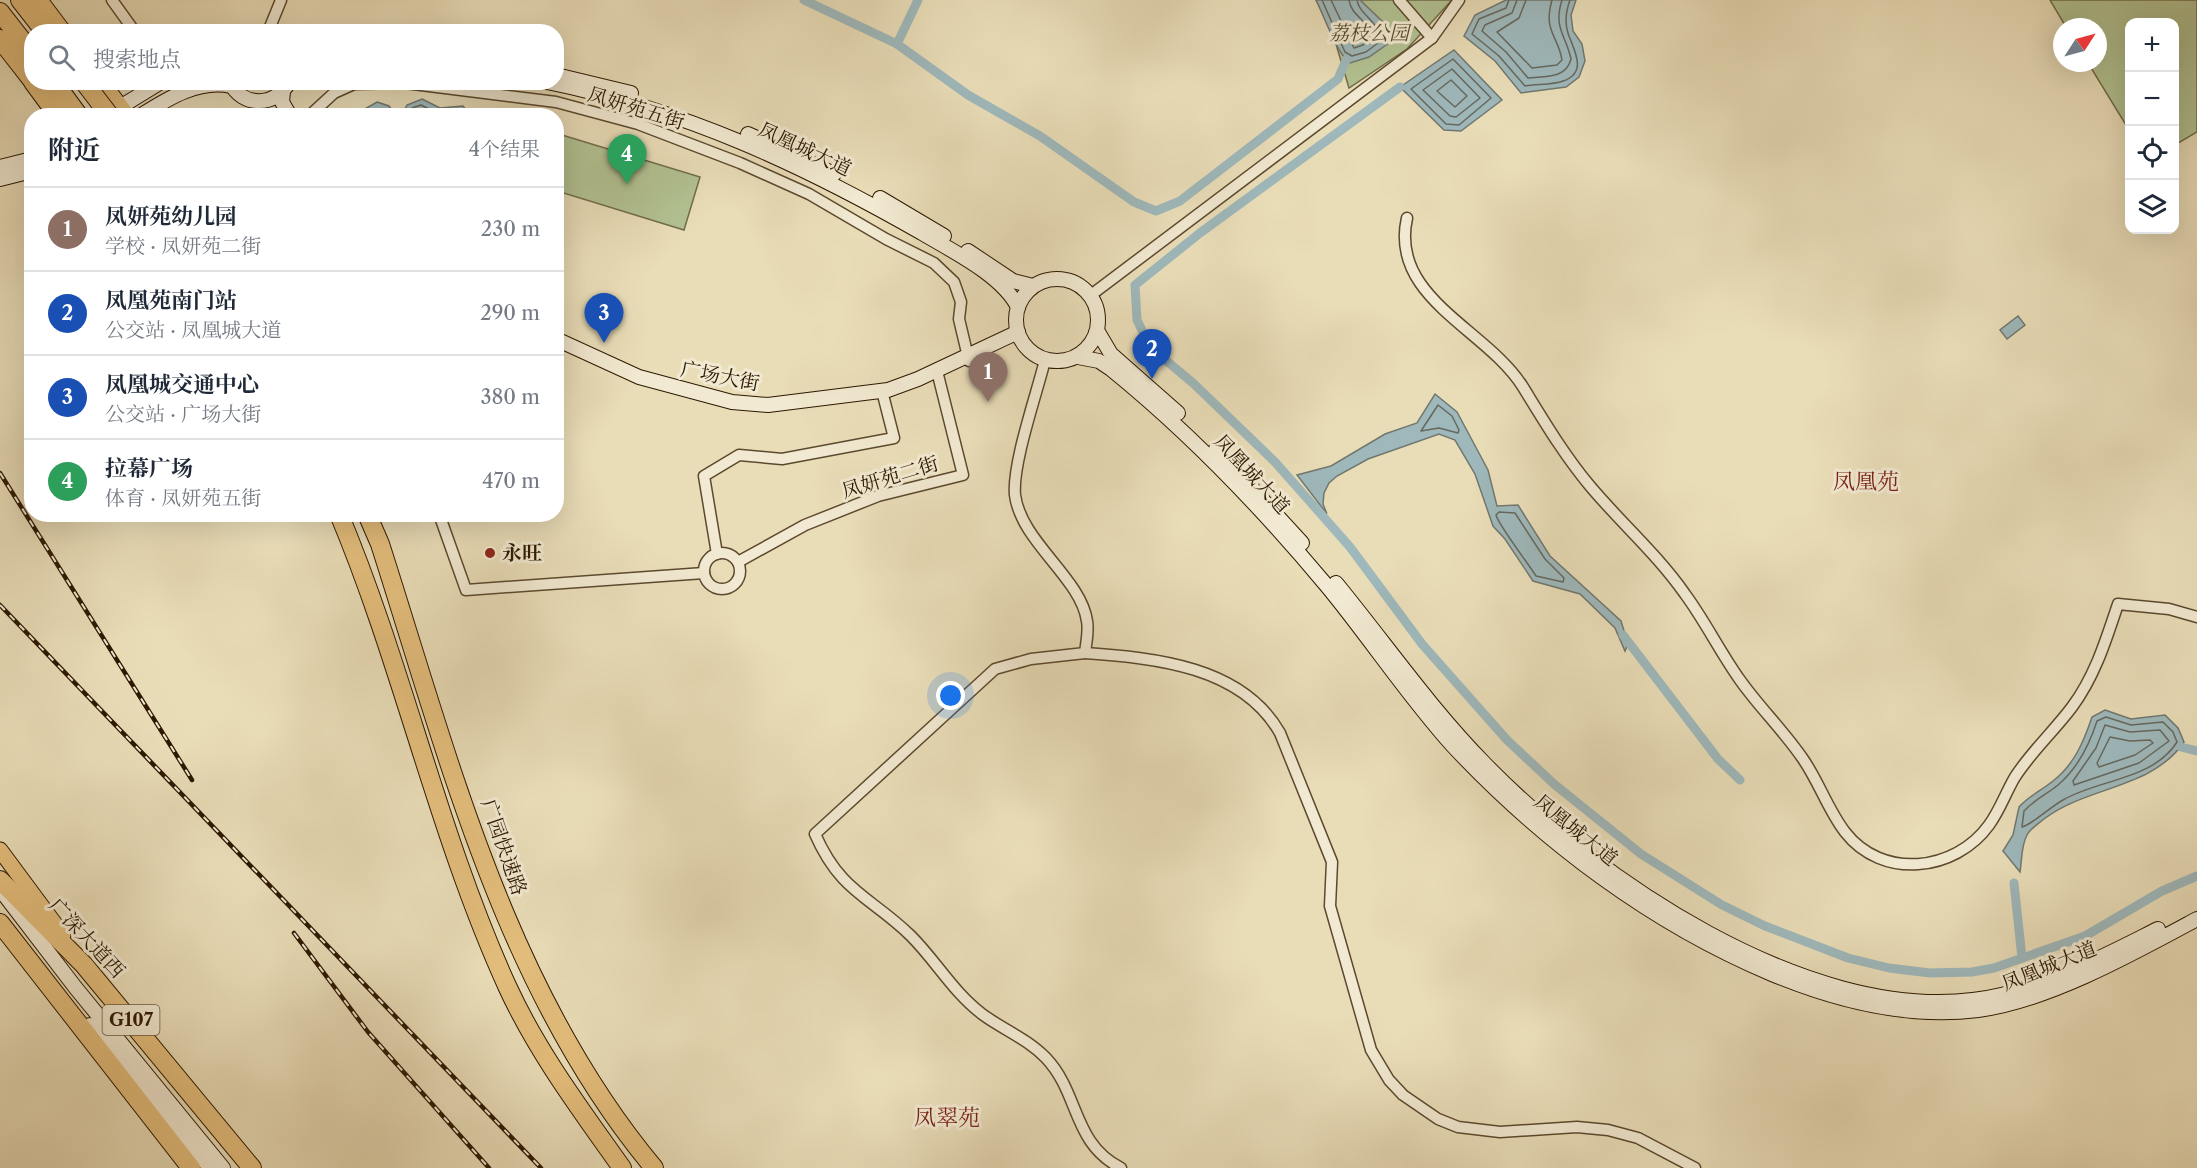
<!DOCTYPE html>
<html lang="zh">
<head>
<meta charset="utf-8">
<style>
	:root { --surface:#fff; --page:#f2f2f3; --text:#1f2937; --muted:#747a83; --line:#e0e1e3; --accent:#d93025 }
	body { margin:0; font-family:"Libre Caslon Text","Noto Serif SC",serif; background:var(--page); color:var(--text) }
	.controls { position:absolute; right:18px; top:18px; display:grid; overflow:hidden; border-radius:12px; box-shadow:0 6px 24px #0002 }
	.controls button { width:54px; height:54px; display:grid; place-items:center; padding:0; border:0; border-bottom:2px solid var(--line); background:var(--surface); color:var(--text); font:30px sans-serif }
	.compass { position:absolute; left:2053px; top:18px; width:54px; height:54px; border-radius:50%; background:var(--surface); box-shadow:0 6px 24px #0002; rotate:54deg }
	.you { position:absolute; left:951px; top:696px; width:21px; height:21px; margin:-15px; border:4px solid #fff; border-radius:50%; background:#1a73e8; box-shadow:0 0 0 9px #1a73e833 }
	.badge { display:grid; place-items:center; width:39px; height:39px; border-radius:50%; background:var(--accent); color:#fff; font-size:20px; font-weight:700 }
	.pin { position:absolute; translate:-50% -50px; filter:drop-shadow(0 2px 3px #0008) }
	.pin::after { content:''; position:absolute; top:32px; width:21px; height:18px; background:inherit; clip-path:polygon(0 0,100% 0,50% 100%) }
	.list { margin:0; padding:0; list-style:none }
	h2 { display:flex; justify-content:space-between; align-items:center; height:78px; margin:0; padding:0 24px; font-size:26px }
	h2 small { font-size:20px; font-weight:400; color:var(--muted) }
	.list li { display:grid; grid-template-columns:39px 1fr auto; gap:18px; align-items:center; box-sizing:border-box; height:84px; padding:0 24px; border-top:2px solid var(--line) }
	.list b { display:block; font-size:22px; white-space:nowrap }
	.list p { margin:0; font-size:20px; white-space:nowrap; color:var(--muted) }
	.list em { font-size:20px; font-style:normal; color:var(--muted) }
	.icon { flex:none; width:33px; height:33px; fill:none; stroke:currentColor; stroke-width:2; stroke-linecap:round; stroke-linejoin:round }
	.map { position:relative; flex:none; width:2197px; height:1168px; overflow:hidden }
	.search { position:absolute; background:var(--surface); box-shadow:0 6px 24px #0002; left:24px; top:24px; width:540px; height:66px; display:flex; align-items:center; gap:15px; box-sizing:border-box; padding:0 21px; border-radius:24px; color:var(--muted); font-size:22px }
	.panel { position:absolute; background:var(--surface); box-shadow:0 6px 24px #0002; left:24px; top:108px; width:540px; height:414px; border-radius:24px }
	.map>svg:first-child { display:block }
	.green { fill:#b2c292; stroke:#706d49; stroke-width:1.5 }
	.water { fill:#9eb8bb; stroke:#717870; stroke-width:1.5 }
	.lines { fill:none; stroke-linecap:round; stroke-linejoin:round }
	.shore { stroke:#66685e; stroke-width:1.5 }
	.canal { stroke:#9eb8bb; stroke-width:9 }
	.street-casing { stroke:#5c492e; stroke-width:13 }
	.secondary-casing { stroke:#2d1800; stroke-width:16 }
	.primary-casing { stroke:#2d1800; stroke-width:17 }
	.highway-casing { stroke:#2d1800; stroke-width:20 }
	.street { stroke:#f1e9d1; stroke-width:10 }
	.secondary { stroke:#f1e9d1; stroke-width:14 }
	.primary { stroke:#e4be7c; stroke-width:15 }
	.highway { stroke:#e4be7c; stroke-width:18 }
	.rail-casing { stroke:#2d1800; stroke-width:4.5 }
	.rail { stroke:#f1e9d1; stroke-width:2; stroke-dasharray:7; stroke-linecap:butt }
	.highway-bridge-casing { stroke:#2d1800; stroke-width:20; stroke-linecap:butt }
	.highway-bridge { stroke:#e4be7c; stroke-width:18 }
	.poi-dot { fill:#8f2418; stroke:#f1e9d1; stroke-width:2 }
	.labels { text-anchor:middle; stroke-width:6; stroke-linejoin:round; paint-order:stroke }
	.shield { fill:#f1e9d1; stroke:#68573f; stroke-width:1.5 }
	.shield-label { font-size:18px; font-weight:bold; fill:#2d1800 }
	.park-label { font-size:20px; font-style:italic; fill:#554b2c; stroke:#f1e9d1 }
	.street-label { font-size:20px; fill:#2d1800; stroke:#f1e9d1 }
	.poi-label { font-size:20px; font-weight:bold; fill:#2d1800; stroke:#f1e9d1; text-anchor:start }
	.quarter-label { font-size:22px; fill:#7a1f14; stroke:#f1e9d1 }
</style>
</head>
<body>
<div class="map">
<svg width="2197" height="1168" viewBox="0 0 2197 1168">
	<rect width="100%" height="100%" fill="#e9ddb8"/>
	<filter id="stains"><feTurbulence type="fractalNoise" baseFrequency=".00333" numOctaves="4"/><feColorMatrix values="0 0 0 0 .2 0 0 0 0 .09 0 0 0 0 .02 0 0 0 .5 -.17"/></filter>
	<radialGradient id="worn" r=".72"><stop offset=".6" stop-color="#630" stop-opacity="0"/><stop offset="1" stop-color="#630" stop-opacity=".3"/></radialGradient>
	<g class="green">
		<polygon points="1316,0 1452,0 1407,49 1349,88 1333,34"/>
		<polygon points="2050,0 2197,0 2197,132 2175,145 2174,22 2130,22 2129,130 2088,63 2098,63 2098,27 2066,27"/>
		<polygon points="562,135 700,177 684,230 557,191 557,154"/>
	</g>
	<g class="water">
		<path d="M1316,0H1360L1384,23L1389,43L1369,57L1350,63C1336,52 1325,18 1316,0Z"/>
		<polygon points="1506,0 1576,0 1571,15 1573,31 1582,44 1585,61 1579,77 1566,87 1521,93 1495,61 1464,36 1475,15"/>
		<polygon points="1454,50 1502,100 1461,131 1444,130 1400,87"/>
		<polygon points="422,99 440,108 463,106 470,115 402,115 407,105"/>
		<polygon points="377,102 389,106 395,115 354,115"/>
		<polygon points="2018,316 2025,325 2007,339 2000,330"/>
		<polygon points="1435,394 1457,412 1488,470 1497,506 1518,505 1550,556 1621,621 1628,644 1625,651 1615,628 1580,594 1533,581 1505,539 1493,526 1475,474 1455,440 1439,434 1368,459 1337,476 1329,483 1324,493 1323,504 1327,514 1297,475 1331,466 1385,434 1417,423"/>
		<path d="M2105,710L2131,719L2165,715L2178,728L2184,742C2152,789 2087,786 2044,819C2038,824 2030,829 2027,835C2021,846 2022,860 2020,872L2003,851L2013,835L2019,807C2029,796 2042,790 2053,781C2074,765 2084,741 2092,717Z"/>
	</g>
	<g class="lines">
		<g class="shore">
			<path d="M1322,0L1345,52L1352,56L1366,52L1382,40C1377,20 1359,14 1357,0"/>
			<path d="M1331,0L1354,48L1363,45L1373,36C1369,21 1351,16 1349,0"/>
			<path d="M1509,0L1506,8L1479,19L1472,34L1499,56L1525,86C1537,84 1553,85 1563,81C1589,72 1573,49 1568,33C1564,21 1566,11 1570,0"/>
			<path d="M1517,0L1512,13L1485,25L1482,31L1506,52L1528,78C1545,76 1566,79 1571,59C1566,35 1553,28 1562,0"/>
			<path d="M1526,0L1519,18L1497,32L1532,68L1557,65L1562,60C1558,35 1543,32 1552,0"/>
			<polygon points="1453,59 1491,98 1459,125 1446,124 1411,89"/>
			<polygon points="1452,69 1480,98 1456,117 1450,116 1423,90"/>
			<polygon points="1451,80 1467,96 1455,107 1437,91"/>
			<polyline points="408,116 412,108 421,105 439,114 459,111 464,116"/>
			<polygon points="1438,405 1452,416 1459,430 1458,433 1439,428 1421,431"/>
			<path d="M1499,512L1515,513L1545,559L1564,578L1563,582L1536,576C1528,563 1499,526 1496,515Z"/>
			<path d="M2106,717L2131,725L2163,722L2173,732L2177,742C2153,780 2099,779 2063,800C2053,805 2030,826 2022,827L2024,811C2034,800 2047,794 2058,785C2078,768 2089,746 2097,721Z"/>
			<polygon points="2105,725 2130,732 2160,730 2169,741 2139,763 2074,785 2073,781 2096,748"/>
			<polygon points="2110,737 2130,741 2150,740 2153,743 2135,755 2099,767 2097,763"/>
		</g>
		<g class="canal">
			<polyline points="804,0 897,44 968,95 1040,136 1134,202 1156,211 1180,201 1338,79 1346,60"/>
			<polyline points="897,44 918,0"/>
			<polyline points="1400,87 1200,233 1135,285 1137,320 1150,347 1193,383 1275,462 1350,547 1422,644 1507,740 1554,784 1641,854 1722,905 1765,926 1848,958 1889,968 1930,973 1972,972 1994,968 2085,936 2162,891 2197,876"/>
			<polyline points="1623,635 1718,759 1740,780"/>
			<polyline points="2181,747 2197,751"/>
			<polyline points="2014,883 2022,958"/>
		</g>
		<g class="street-casing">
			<g id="street">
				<polyline points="112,0 135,32"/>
				<polyline points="1399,0 1432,38"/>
				<polyline points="268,32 281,0"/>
				<polyline points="309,116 334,93 354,84 405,83 556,102 638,124 740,163 809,194 886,239 934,263 954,282 961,302 959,319 969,361"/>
				<path d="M1407,218C1389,298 1487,329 1523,387C1544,421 1564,455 1590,486C1621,523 1657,554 1685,594C1705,621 1720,652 1740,680C1759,707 1784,731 1803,759C1819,782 1828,810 1845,832C1882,880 1955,872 1989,825C2000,810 2006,792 2015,777C2031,752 2054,731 2072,707C2095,676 2106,640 2118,604L2169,609L2197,617"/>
				<polyline points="1091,295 1432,38 1459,0"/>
				<path d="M1045,360C1037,393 1012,464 1015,495C1021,542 1081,578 1087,621C1089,631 1086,643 1085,653L1031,659L995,669L815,834C841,893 870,896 911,936C936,961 953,992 982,1014C1002,1029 1028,1039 1046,1058C1080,1094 1072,1143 1121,1168"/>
				<polyline points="439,514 466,590 704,573"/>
				<circle cx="722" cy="571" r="18"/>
				<polyline points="717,554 704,476 739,455 782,459 894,438 882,391"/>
				<polyline points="738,562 805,525 878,496 963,475 938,375"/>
				<path d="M1085,653C1155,658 1242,666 1280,733L1332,862L1330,906L1371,1050L1389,1080L1403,1095L1438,1119L1458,1127L1500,1132L1577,1127L1608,1130L1638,1138L1695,1168"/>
			</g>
		</g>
		<g class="secondary-casing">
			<g id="secondary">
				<polyline points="556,75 631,93"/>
				<path d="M230,82C242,108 276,107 289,82"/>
				<path d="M547,82C685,110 801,164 922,233C952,251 1002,275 1018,307"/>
				<polyline points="283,91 282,102 290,116"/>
				<polyline points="112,112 161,82"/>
				<path d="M140,116C167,99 198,79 231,86"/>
				<polyline points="748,134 834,174"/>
				<polyline points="0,167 32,159"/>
				<polyline points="0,179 32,171"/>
				<polyline points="880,198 944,236"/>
				<polyline points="968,251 1013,281 1033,286"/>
				<circle cx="1057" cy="320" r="41"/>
				<polyline points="1098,332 1111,354 1178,413"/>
				<polyline points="556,339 639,377 732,402 768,405 888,390 918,379 1018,332"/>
				<path d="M1078,357L1099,361L1111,369C1190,433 1261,507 1327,586C1370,638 1407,695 1453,746C1542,841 1652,924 1772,974C1837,1001 1907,1019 1978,1010C2048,1001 2134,953 2197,919"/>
				<polyline points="1216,449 1302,543"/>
				<path d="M1336,583C1386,644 1430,708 1485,764C1597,879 1805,1021 1973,1000C2035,993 2102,957 2158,929"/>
				<polyline points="0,889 75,987 223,1168"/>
				<polyline points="90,1025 210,1168"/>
			</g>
		</g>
		<g class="primary-casing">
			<polyline id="primary" points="0,850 63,935"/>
		</g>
		<g class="highway-casing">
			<g id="highway">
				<polyline points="20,0 45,32"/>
				<polyline points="38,0 62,32"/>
				<polyline points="0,12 32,53"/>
				<polyline points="0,39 32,80"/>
				<polyline points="33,82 58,116"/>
				<polyline points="54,82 79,116"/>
				<polyline points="100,82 126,116"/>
				<path d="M339,514C404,669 438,835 508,988C538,1053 581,1110 622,1168"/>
				<path d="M367,514L380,544C449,759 506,991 654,1168"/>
				<polyline points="0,880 84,965 252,1168"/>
				<polyline points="0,923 191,1168"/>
			</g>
		</g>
		<use href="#street" class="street"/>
		<use href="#secondary" class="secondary"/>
		<use href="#primary" class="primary"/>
		<use href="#highway" class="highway"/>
		<g class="rail-casing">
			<g id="rail">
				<polyline points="0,473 192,780"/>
				<polyline points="0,605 541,1168"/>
				<polyline points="294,933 368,1032 489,1168"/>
			</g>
		</g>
		<use href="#rail" class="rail"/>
		<g class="highway-bridge-casing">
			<polyline id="highway-bridge" points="84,82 110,116"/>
		</g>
		<use href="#highway-bridge" class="highway-bridge"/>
	</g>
	<circle class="poi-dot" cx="490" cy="553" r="6"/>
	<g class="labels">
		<rect class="shield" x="102.5" y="1005" width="57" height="30" rx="4.5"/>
		<g class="shield-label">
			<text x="131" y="1026">G107</text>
		</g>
		<g class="park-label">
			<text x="1369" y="40">荔枝公园</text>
		</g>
		<g class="street-label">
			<text transform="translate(636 108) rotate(17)" y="7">凤妍苑五街</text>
			<text transform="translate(805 149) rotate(25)" y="7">凤凰城大道</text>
			<text transform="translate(720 376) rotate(11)" y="7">广场大街</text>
			<text transform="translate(1252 474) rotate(47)" y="7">凤凰城大道</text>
			<text transform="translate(890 477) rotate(-17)" y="7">凤妍苑二街</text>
			<text transform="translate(1576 830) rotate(39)" y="7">凤凰城大道</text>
			<text transform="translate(504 847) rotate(71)" y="7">广园快速路</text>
			<text transform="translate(87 938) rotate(47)" y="7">广深大道西</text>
			<text transform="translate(2049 966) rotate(-22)" y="7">凤凰城大道</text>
		</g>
		<g class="poi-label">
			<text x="502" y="560">永旺</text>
		</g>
		<g class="quarter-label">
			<text x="1866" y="489">凤凰苑</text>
			<text x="947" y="1125">凤翠苑</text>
		</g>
	</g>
	<rect width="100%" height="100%" filter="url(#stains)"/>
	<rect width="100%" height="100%" fill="url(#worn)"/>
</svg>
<div class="controls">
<button>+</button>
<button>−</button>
<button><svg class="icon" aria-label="locate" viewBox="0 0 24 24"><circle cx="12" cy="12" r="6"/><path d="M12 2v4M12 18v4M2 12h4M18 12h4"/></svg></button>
<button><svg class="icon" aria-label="layers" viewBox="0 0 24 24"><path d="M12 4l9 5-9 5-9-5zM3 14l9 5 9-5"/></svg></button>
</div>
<svg class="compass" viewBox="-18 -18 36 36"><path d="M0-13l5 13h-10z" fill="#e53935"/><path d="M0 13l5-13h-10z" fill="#747a83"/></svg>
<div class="you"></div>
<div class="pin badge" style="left:988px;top:402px;background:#8d6e63">1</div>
<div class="pin badge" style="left:1152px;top:379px;background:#1a4fb4">2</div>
<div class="pin badge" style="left:604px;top:343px;background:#1a4fb4">3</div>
<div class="pin badge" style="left:627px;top:184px;background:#2e9e5b">4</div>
<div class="search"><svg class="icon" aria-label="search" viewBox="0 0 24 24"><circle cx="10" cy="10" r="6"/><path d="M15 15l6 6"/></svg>搜索地点</div>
<section class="panel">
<h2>附近<small>4个结果</small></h2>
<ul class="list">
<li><span class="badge" style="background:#8d6e63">1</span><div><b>凤妍苑幼儿园</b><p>学校 · 凤妍苑二街</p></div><em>230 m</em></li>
<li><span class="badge" style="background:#1a4fb4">2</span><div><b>凤凰苑南门站</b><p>公交站 · 凤凰城大道</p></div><em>290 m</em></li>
<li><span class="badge" style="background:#1a4fb4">3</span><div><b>凤凰城交通中心</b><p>公交站 · 广场大街</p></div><em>380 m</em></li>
<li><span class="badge" style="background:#2e9e5b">4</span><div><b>拉幕广场</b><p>体育 · 凤妍苑五街</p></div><em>470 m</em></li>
</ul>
</section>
</div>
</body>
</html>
